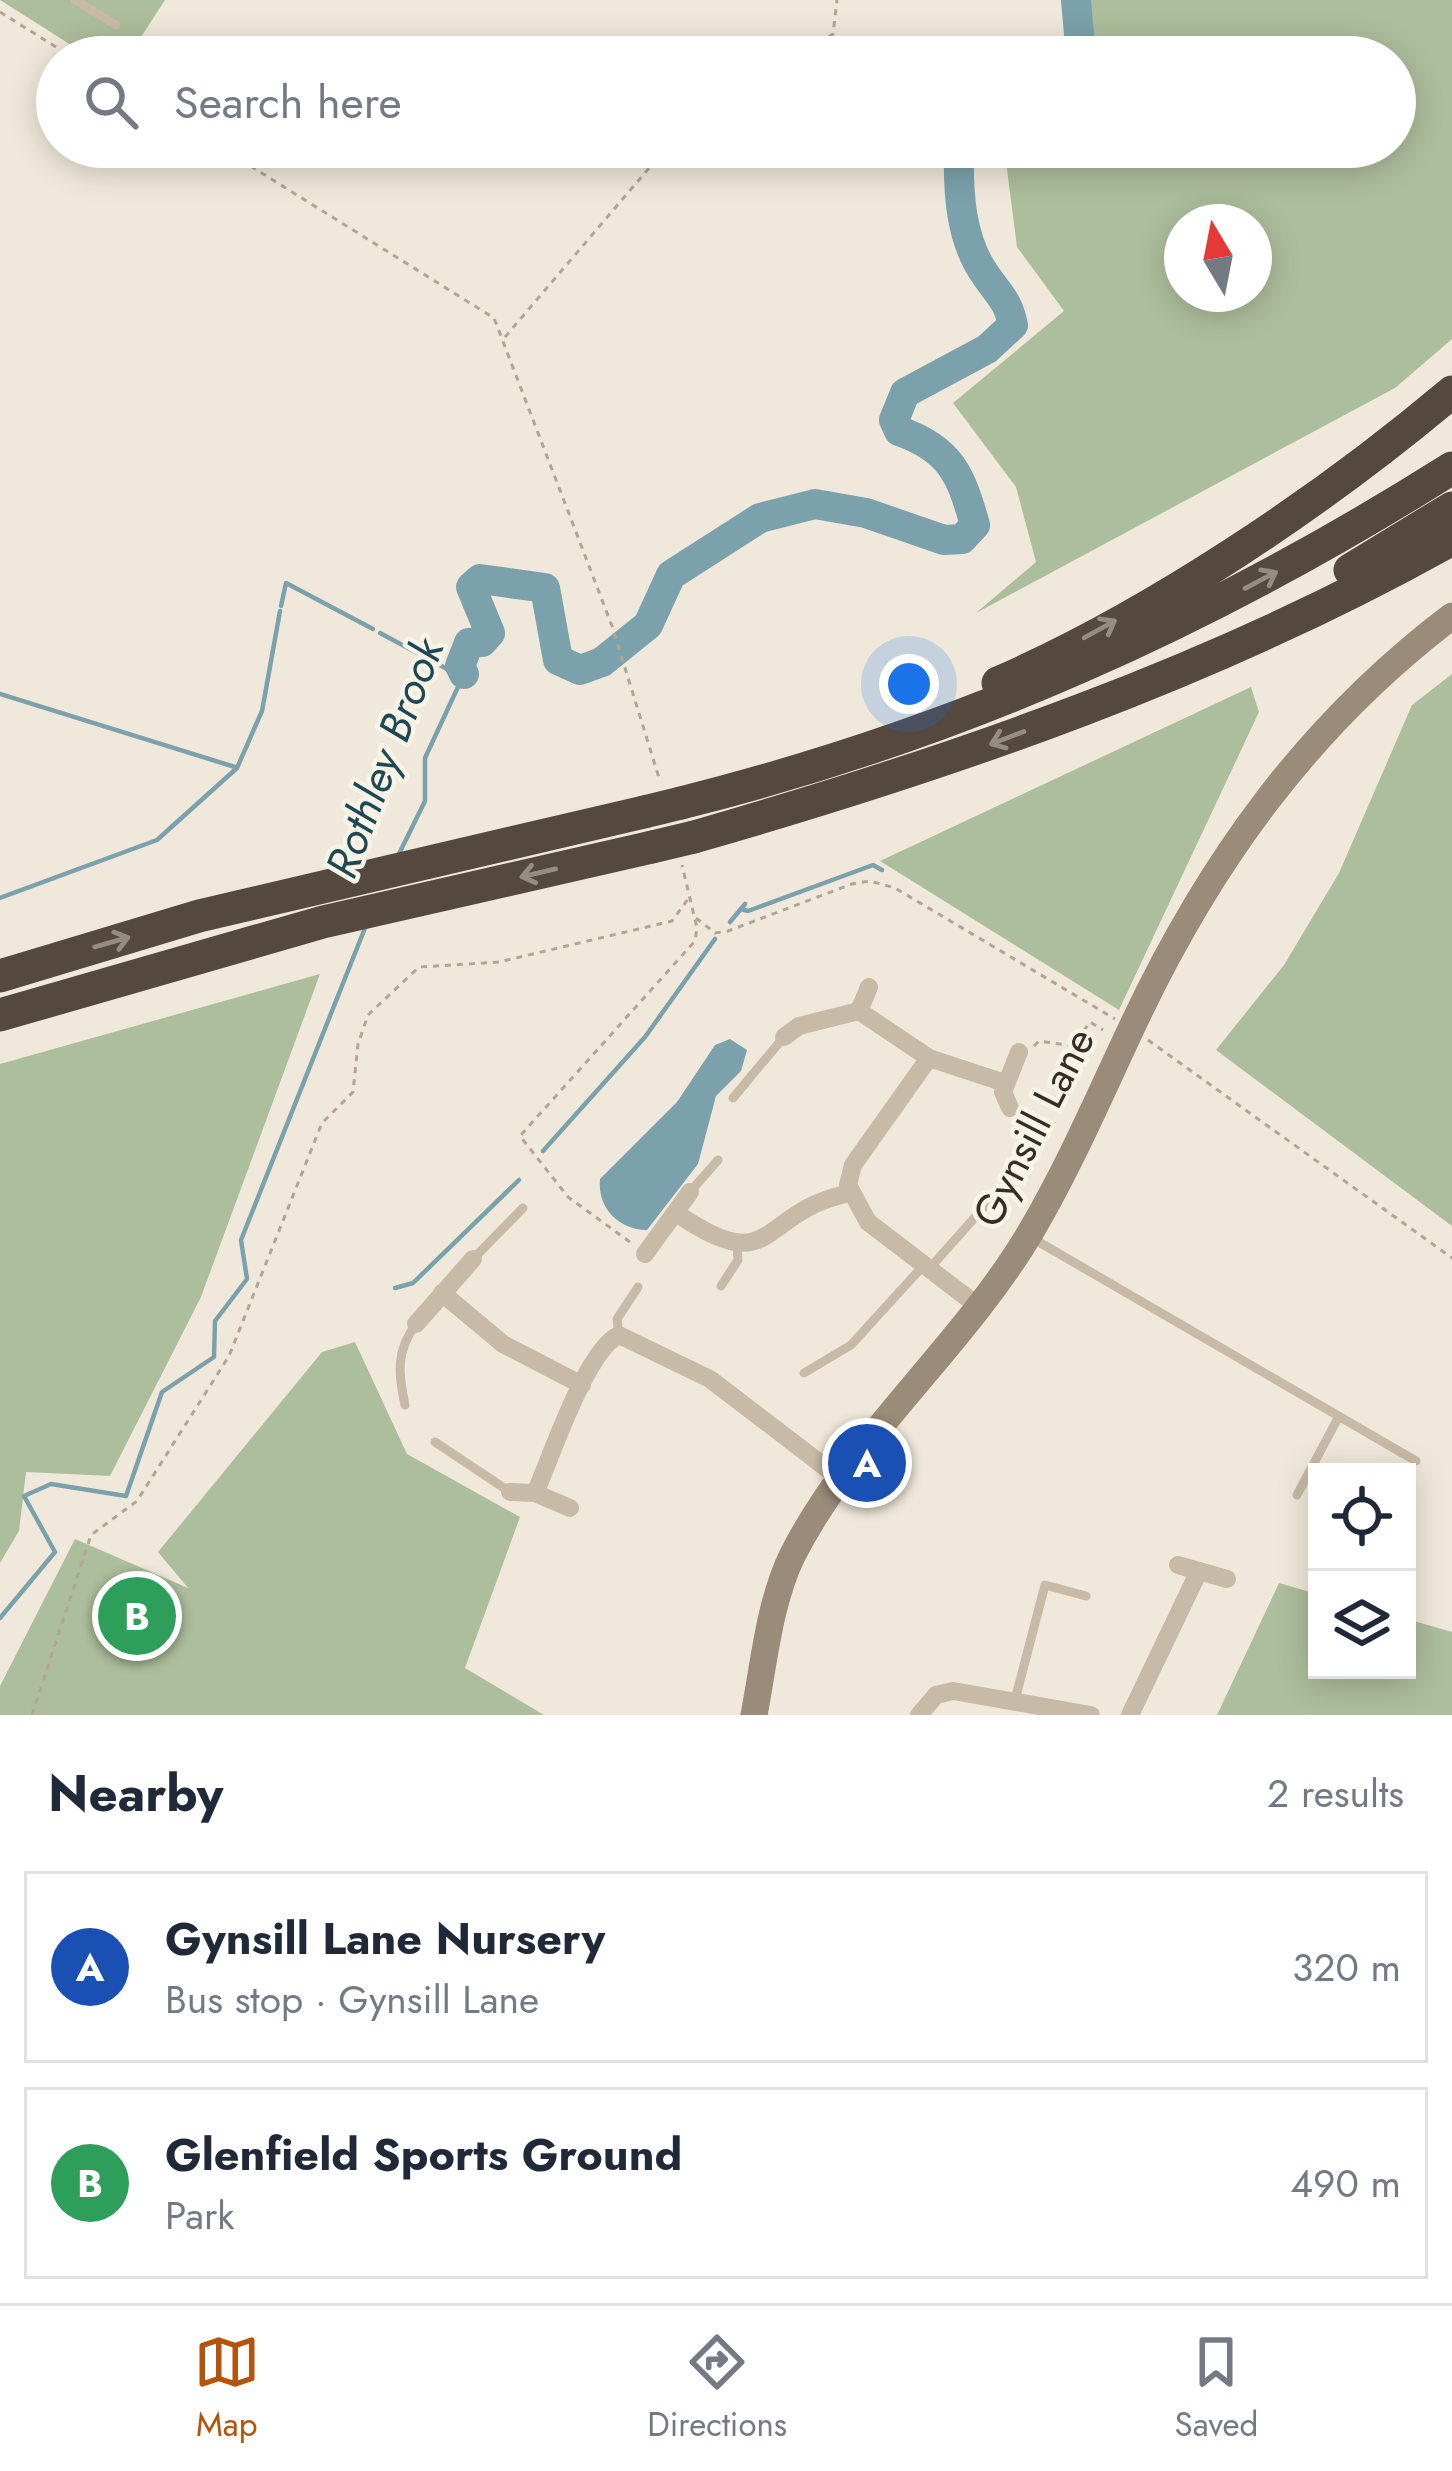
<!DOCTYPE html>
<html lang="en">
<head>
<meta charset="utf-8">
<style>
	:root { --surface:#fff; --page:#f2f2f3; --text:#1f2937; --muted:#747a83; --line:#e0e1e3; --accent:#b45309 }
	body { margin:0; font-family:Jost,sans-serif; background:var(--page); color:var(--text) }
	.controls { position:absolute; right:36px; bottom:36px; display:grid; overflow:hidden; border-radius:0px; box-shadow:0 6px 30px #0003 }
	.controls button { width:108px; height:108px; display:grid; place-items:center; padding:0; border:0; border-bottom:3px solid var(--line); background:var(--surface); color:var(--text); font:60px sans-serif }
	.compass { position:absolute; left:1164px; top:204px; width:108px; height:108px; border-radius:50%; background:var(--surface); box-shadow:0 6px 30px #0003; rotate:350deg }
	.you { position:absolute; left:909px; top:684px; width:42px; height:42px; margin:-30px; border:9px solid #fff; border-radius:50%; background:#1a73e8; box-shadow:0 0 0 18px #1a73e833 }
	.badge { display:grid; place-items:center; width:78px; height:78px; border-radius:50%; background:var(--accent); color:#fff; font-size:39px; font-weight:700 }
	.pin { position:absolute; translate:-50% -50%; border:6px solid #fff; box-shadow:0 3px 12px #0006 }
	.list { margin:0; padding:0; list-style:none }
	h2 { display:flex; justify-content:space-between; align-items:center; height:156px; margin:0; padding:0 48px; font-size:51px }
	h2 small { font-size:39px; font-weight:400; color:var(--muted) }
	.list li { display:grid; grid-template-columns:78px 1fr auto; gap:36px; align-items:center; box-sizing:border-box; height:192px; margin:0 24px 24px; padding:0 24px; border:3px solid var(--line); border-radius:0px }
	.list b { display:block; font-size:45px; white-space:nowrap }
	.list p { margin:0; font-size:39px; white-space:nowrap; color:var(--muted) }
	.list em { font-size:39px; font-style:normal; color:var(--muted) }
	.icon { flex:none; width:66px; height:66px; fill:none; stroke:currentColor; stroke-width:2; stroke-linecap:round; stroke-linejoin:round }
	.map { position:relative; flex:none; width:1452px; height:1715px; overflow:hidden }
	.search { position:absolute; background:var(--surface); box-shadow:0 6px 30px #0003; left:36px; right:36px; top:36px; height:132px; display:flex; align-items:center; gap:30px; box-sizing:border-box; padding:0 42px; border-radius:66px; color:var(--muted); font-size:45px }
	.sheet { height:588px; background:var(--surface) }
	nav { display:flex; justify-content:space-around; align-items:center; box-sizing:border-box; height:168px; border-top:3px solid var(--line); background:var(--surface); font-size:33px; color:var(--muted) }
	nav a { display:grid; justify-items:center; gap:6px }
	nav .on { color:var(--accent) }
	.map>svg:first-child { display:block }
	.green { fill:#adbe9c; fill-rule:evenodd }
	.water { fill:#7ba2ac }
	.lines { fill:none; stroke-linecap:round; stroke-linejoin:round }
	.stream { stroke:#7ba2ac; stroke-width:4.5 }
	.river { stroke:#7ba2ac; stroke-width:30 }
	.path { stroke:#b3a592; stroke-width:3; stroke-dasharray:6 6; stroke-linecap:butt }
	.lane { stroke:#c7bba7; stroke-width:9 }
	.street { stroke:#c7bba7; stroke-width:18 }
	.secondary { stroke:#9b8b79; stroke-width:27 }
	.highway { stroke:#55493f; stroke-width:33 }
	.highway-bridge { stroke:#55493f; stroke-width:33 }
	.oneway { stroke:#968d82 }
	.labels { text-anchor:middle; stroke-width:9; stroke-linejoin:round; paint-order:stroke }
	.street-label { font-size:42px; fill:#342e27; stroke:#f8f3e7 }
	.water-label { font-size:45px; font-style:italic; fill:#1f4854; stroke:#f8f3e7 }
</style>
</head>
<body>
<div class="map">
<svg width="1452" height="1715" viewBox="0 0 1452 1715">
	<rect width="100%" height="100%" fill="#f0e9db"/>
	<g class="green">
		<polygon points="0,0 165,0 128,57 90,57"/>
		<path d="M1079,0H1452V339L1395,388L976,613L1036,562L1016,487L953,403L1064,311L1017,247L1006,162L1018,147H1395V57H1082ZM1182,222H1254V294H1182Z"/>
		<polygon points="1452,674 1452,1226 1216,1050 1284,965 1339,873 1412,705"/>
		<polygon points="1251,687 1259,712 1119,1010 880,861"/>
		<polygon points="320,974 201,1297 110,1476 26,1472 19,1531 0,1563 0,1064"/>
		<polygon points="355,1342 407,1454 520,1517 465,1668 544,1715 0,1715 0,1686 75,1539 188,1588 158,1552 322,1352"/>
		<polygon points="1279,1583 1317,1594 1317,1670 1407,1670 1407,1619 1452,1632 1452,1715 1217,1715"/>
	</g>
	<path class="water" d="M730,1039L747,1050L741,1071L716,1096L698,1164L647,1230C619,1230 597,1208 600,1179L677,1102L715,1045Z"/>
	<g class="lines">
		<g class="stream">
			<polyline points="281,606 286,583 373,629"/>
			<polyline points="380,633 462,677"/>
			<polyline points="0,694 235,767"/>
			<polyline points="397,858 425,801 425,758 464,674"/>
			<polyline points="0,898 157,840 237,768 262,711 280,611"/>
			<polyline points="741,909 748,911 873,865 882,870"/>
			<polyline points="730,922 745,904"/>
			<polyline points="543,1151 645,1037 715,939"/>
			<polyline points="395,1288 413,1283 519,1180"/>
			<polyline points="0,1618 55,1552 24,1496 51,1484 126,1496 162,1392 214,1357 215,1321 247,1279 241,1240 365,928"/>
		</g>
		<g class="river">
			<polyline points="1076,0 1081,57"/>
			<path d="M464,674L460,666L469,643L482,642L490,633L471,587L480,579L545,588L558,660L580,670L602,662L648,625L671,575L760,518L815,504L866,513L944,540L962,539L975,525C961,475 951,449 899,431L894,420L905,393L987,349L1013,325C1008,301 1000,296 987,277C960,241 958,192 959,150L964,147"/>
		</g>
		<g class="path">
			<polyline points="0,12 72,57"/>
			<polyline points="799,57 833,34 837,0"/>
			<polyline points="220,147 494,318 612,626 660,781"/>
			<polyline points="505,337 667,147"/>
			<polyline points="696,918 715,933 728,931 852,884 870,881 895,888 1115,1019"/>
			<polyline points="1148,1040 1452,1258"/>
			<polyline points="1034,1046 1039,1041 1073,1046 1090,1022 1103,1030"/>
			<polyline points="630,1242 568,1197 520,1136 695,941 697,928 682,865"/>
			<polyline points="32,1715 91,1535 137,1501 229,1356 322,1123 353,1092 358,1044 368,1015 419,967 499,962 672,921 688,899"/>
		</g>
		<g class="lane">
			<polyline points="75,0 116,25"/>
			<polyline points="733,1098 783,1038"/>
			<polyline points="690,1192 718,1160"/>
			<polyline points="1032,1238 1416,1461"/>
			<polyline points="473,1259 523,1208"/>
			<polyline points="929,1269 1001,1188"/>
			<polyline points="721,1286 738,1260 737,1246"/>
			<polyline points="619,1335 617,1319 638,1287"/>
			<polyline points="804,1373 851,1345 923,1266"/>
			<path d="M405,1405C398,1373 396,1351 416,1324"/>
			<polyline points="435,1442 510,1492"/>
			<polyline points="1297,1495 1338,1418"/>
			<polyline points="1015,1700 1045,1585 1086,1596"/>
		</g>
		<g class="street">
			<polyline points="859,1011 869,987"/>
			<polyline points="784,1037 799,1026 859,1011 929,1058 1005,1083"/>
			<polyline points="929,1058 853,1165 848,1185 868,1222 978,1306"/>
			<polyline points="1010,1108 1003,1092 1019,1052"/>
			<path d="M676,1213C777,1282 756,1212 850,1193"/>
			<polyline points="645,1254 690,1192"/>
			<polyline points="442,1293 503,1344 582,1385"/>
			<polyline points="416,1324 473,1259"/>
			<polyline points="510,1492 535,1493 570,1508"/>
			<path d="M535,1493C551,1458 586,1350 619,1335L710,1379L842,1480"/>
			<polyline points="1178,1565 1227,1579"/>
			<polyline points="919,1715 936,1695 953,1691 1091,1715"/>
			<polyline points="1130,1715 1199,1571"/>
		</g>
		<path class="secondary" d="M754,1715C764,1663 769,1604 792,1556C851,1439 963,1346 1030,1233C1069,1167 1099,1097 1131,1029C1208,864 1307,726 1452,616"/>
		<g class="highway">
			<polyline points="1350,570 1452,508"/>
			<path d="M998,683C1152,616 1324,500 1452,392"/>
			<path d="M681,803C961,733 1208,622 1452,468"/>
			<path d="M694,837C955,762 1215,672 1452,539"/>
			<polyline points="0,976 199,916 644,812"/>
			<polyline points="0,1015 323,922 652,847"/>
		</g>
		<g class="highway-bridge">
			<polyline points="644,812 681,803"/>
			<polyline points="652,847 694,837"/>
		</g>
	</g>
	<defs><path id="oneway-shaft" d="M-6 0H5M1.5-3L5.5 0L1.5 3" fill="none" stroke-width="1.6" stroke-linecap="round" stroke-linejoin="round" transform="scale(3)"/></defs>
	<g class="oneway">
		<use href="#oneway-shaft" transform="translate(1261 580) rotate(-28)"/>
		<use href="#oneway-shaft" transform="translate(1100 629) rotate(-29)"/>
		<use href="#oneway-shaft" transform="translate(1007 738) rotate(159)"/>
		<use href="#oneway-shaft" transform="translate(538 873) rotate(167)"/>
		<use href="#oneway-shaft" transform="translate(112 942) rotate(-16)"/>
	</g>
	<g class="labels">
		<g class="street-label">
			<text transform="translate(1033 1127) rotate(-63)" y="15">Gynsill Lane</text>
		</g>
		<g class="water-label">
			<text transform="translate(384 758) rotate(-69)" y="16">Rothley Brook</text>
		</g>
	</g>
</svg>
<div class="controls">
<button><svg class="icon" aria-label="locate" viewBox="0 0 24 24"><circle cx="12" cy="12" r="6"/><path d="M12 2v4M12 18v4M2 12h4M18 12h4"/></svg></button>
<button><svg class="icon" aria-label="layers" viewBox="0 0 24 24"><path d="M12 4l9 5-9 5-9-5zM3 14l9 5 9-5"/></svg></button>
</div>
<svg class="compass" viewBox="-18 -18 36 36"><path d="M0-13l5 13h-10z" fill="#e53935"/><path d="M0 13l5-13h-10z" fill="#747a83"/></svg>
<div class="you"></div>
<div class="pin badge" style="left:867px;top:1463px;background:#1a4fb4">A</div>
<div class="pin badge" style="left:137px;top:1616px;background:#2e9e5b">B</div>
<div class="search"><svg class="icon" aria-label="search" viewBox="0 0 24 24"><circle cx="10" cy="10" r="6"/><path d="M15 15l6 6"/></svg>Search here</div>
</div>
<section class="sheet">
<h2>Nearby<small>2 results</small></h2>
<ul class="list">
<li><span class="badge" style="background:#1a4fb4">A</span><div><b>Gynsill Lane Nursery</b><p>Bus stop · Gynsill Lane</p></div><em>320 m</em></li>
<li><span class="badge" style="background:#2e9e5b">B</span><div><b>Glenfield Sports Ground</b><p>Park</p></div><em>490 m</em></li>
</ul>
</section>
<nav>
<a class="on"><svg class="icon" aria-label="map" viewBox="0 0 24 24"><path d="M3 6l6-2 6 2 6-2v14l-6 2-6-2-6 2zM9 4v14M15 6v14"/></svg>Map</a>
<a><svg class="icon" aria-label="directions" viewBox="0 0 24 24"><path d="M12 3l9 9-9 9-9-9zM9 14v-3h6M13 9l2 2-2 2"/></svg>Directions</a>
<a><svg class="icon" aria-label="saved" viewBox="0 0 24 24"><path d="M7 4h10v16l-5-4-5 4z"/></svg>Saved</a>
</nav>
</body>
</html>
